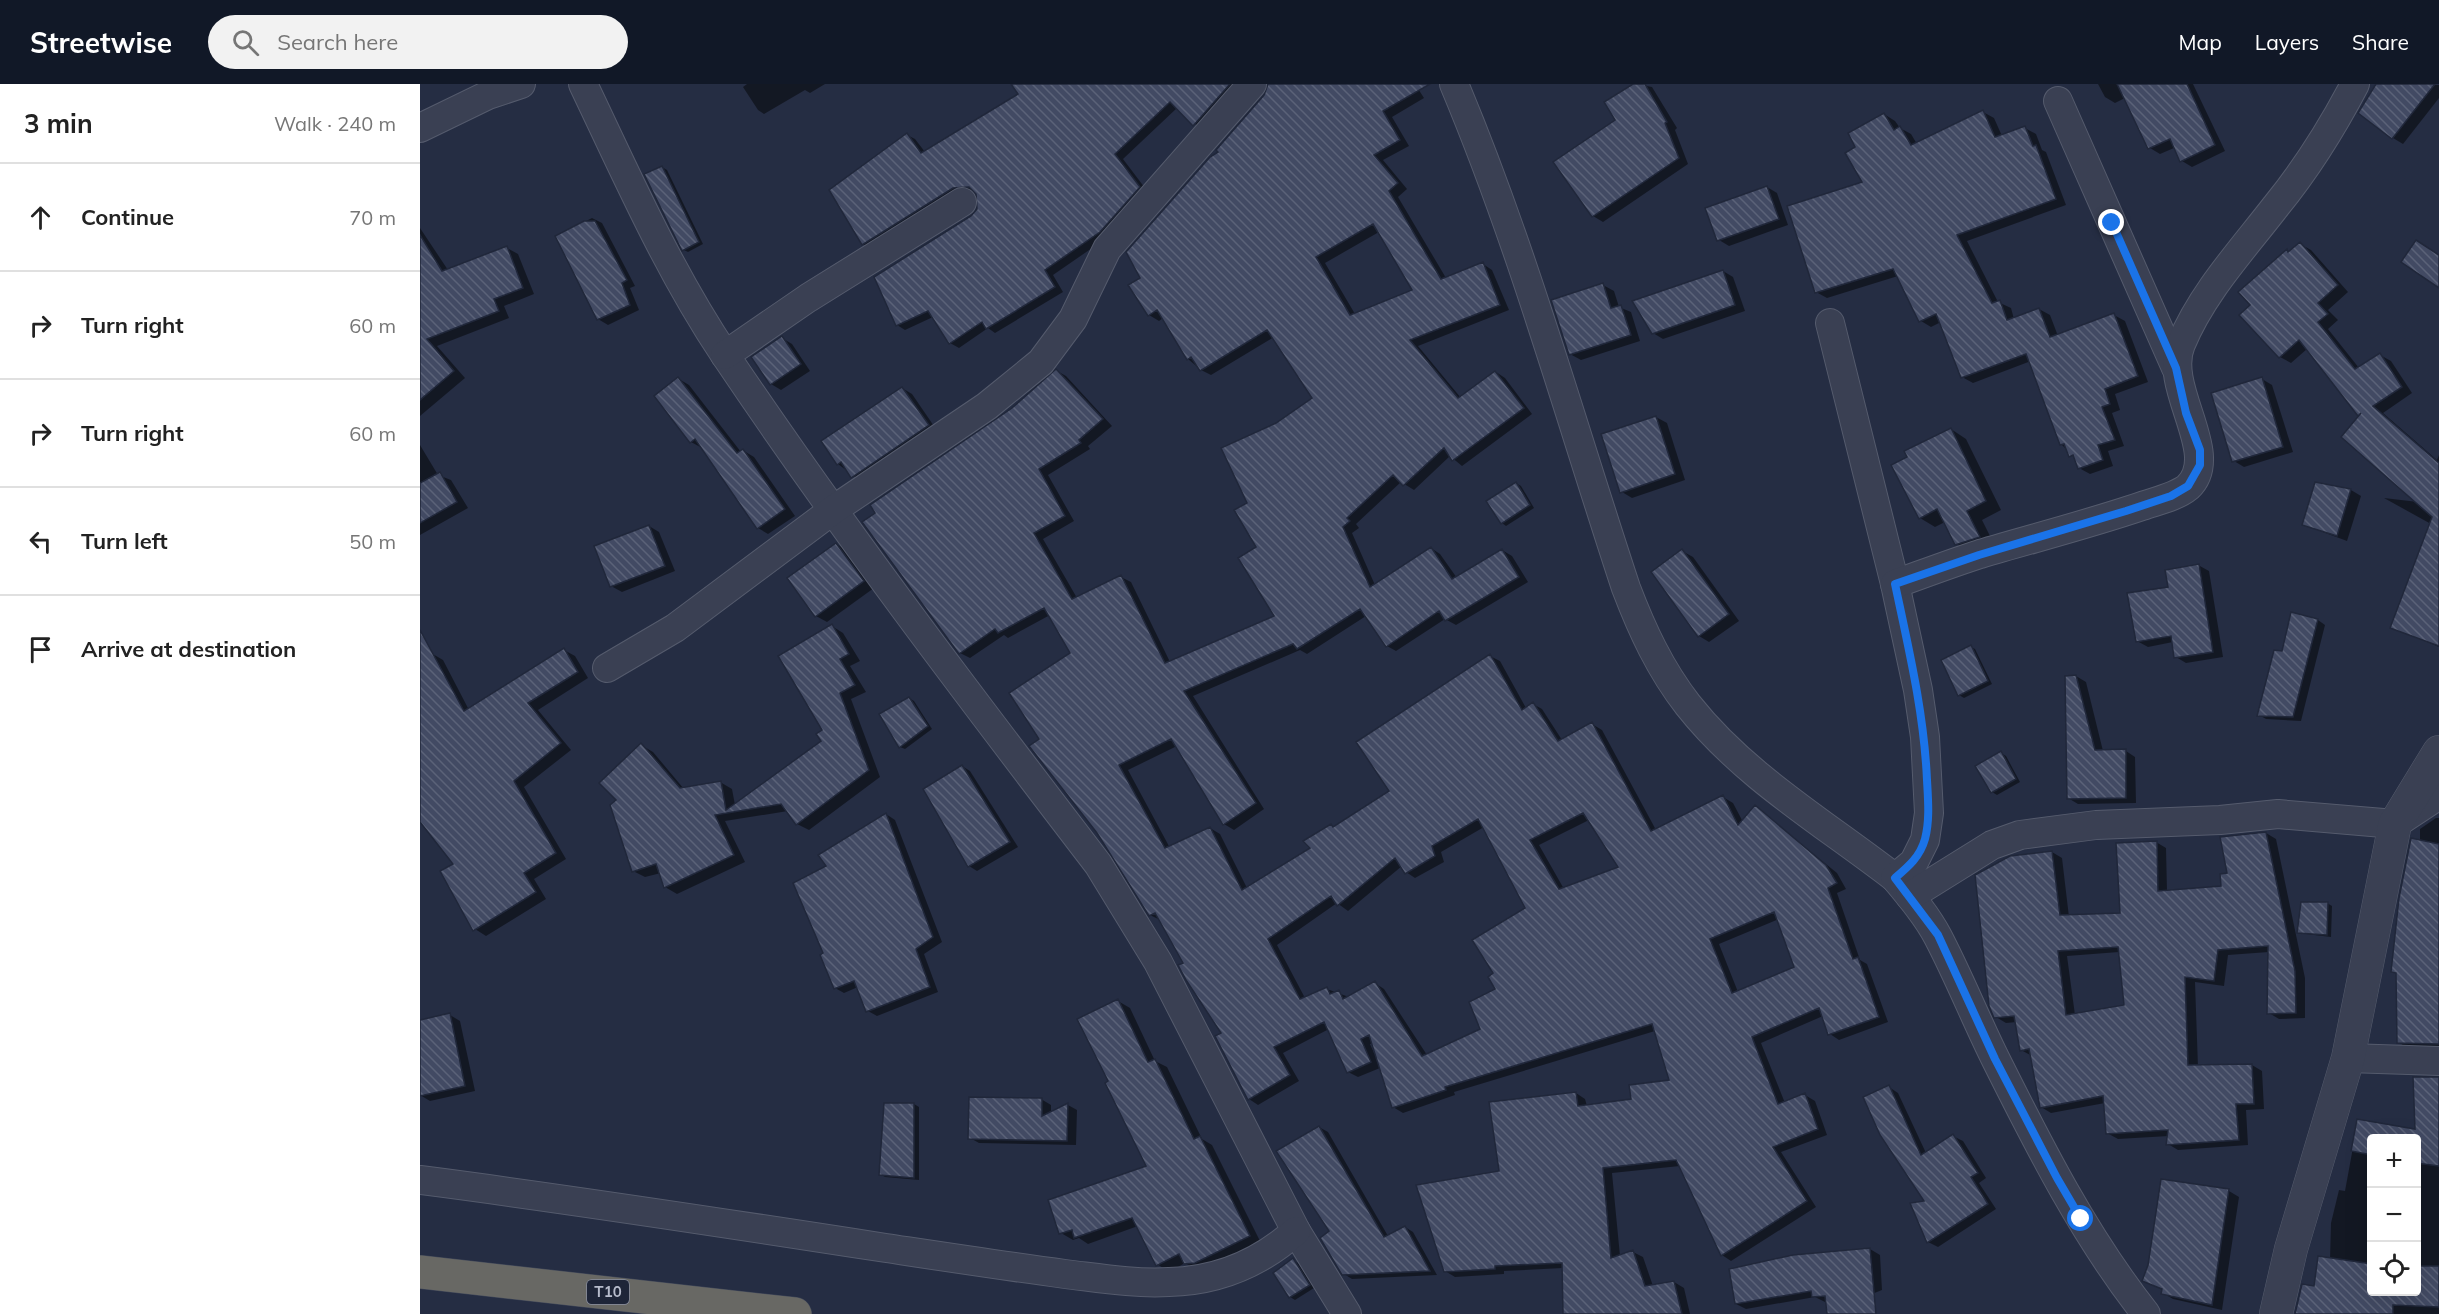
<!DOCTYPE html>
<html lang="en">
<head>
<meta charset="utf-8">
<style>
	:root { --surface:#fff; --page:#f2f2f2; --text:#222; --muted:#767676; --line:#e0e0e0; --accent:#111827 }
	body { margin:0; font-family:Mulish,sans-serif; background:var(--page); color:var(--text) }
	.controls { position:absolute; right:18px; bottom:18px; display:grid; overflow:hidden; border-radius:6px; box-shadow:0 6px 24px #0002 }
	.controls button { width:54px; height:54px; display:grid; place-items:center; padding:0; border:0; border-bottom:2px solid var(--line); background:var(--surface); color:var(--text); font:30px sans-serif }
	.stop { position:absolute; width:18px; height:18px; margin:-14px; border:4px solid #1a73e8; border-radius:50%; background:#fff }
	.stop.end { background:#1a73e8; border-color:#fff; box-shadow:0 2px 6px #0008 }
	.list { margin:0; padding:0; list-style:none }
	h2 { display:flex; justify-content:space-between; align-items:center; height:78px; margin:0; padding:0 24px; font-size:26px }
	h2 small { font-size:20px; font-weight:400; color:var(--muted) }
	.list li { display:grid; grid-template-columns:39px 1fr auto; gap:18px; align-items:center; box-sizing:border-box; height:108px; padding:0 24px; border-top:2px solid var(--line) }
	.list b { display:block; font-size:22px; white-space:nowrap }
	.list em { font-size:20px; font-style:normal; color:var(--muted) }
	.icon { flex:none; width:33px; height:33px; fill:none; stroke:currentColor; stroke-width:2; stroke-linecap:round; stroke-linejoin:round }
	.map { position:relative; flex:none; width:2019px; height:1230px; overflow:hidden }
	header { display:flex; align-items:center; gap:36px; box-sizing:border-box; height:84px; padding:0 30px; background:var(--accent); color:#fff }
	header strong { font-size:28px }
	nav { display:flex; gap:33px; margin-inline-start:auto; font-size:21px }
	.search { width:420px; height:54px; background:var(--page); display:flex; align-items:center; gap:15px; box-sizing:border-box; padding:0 21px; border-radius:33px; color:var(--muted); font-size:22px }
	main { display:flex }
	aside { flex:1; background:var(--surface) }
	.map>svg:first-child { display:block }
	.shadow { fill:#0007; fill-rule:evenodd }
	.building { fill:url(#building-back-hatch); stroke:#20273a; stroke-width:1.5; fill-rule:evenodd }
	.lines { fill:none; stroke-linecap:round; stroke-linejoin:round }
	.minor-casing { stroke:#555b6d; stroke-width:30 }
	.tertiary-casing { stroke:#555b6d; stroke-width:34 }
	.trunk-casing { stroke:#41485a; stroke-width:34 }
	.minor { stroke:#3a4053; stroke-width:28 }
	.tertiary { stroke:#3a4053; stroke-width:33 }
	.trunk { stroke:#686864; stroke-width:33 }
	.route { stroke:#1a73e8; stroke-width:8 }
	.labels { text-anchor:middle; stroke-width:4.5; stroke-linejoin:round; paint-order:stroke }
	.shield { fill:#1e2538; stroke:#898fa0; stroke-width:1.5 }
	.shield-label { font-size:15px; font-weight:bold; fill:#b7bccc }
</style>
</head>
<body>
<header>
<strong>Streetwise</strong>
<div class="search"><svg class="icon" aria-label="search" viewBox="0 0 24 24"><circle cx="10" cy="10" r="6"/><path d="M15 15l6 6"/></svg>Search here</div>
<nav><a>Map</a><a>Layers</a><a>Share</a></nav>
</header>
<main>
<aside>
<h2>3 min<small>Walk · 240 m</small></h2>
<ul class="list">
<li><svg class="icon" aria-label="ahead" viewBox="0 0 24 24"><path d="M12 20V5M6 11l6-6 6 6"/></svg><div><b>Continue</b></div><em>70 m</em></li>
<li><svg class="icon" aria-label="right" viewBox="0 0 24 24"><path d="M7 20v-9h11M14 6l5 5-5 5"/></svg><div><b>Turn right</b></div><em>60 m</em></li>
<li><svg class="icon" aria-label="right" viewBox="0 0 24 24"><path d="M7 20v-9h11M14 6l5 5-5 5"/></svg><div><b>Turn right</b></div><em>60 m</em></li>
<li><svg class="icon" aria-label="left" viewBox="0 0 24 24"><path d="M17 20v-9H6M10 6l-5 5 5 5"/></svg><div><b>Turn left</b></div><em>50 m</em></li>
<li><svg class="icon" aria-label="arrive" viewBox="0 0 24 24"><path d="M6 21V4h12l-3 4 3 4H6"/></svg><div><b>Arrive at destination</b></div></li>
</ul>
</aside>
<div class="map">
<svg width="2019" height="1230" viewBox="0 0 2019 1230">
	<defs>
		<pattern id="building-back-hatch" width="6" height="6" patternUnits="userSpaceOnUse" patternTransform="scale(1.5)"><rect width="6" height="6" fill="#424a63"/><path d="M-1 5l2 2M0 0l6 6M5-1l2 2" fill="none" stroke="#5b6278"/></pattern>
	</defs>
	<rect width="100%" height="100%" fill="#252d43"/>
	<g class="shadow">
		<polygon points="327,0 405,0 390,9 385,6 344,30 338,26 323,3"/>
		<polygon points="598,0 815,0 782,46 757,24 703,75 728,108 688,153 633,191 643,208 575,249 568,244 539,264 530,259 513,233 485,246 477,241 558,126 556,107 542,108 451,165 443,160 487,51 495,55 505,68 606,7"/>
		<path d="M874,0H995L1004,14L972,33L989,62L963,76L987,105L978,113L1026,194L1063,180L1072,186L1089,226L998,262L1041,314L1076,288L1085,294L1112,330L1042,382L1030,372L994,406L981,398L936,440L939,444L932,449L955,501L1011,464L1020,470L1037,494L1082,466L1092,472L1108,498L1036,541L1025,535L976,567L967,562L946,532L887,570L880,566L773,612L844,725L814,746L804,740L757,662L708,686L750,764L790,744L800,750L827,804L893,764L914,744L972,707L1070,572L1080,577L1106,624L1113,620L1122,625L1142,656L1172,640L1182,646L1236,746L1303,713L1313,719L1323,738L1335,723L1417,789L1426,805L1417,809L1440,876L1447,880L1468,938L1419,956L1410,950L1403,932L1341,959L1365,1019L1385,1011L1395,1017L1407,1051L1361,1068L1396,1123L1311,1177L1302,1171L1260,1082L1192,1089L1200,1172L1213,1168L1223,1173L1233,1202L1254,1198L1264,1204L1270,1230H1145L1143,1184L1084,1187V1190L1035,1193L1025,1187L1081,1088L1156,1009L1165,1015L1167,1022L1213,1017L1251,998L1235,947L1034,1008L1035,1011L983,1029L973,1023L960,984L938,993L928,988L909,945L863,969L879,997L838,1021L829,1015L803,949L740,836L730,831L621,656L652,569L630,531L588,554L584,551L550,574L540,569L593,326L637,287L646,292L692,342L668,362L670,365L628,391L654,437L623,455L657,514L701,493L711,498L750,578L856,532L829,419L857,340L894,315L854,253L791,291L781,286L768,275L743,234L739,237L729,231L722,194L800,68ZM959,148L994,207L935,230L905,179ZM1169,736L1200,784L1144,805L1119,761ZM1064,743L1106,824L1075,890L1077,905L1062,946L1007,971L964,905L955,899L929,913L907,905L885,914L857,861L917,819L928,827L982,782L986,788L995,794L1024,778L1021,768ZM1359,835L1376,884L1318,908L1299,860ZM953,959L956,968L954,969L950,960Z"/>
		<polygon points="1216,0 1232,3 1257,44 1255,46 1268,80 1183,138 1173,132 1197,36"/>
		<polygon points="1678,0 1773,0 1805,67 1772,83 1762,77 1754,64 1740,70 1730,64 1705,14 1695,19 1685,13"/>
		<polygon points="1959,0 2019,1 2019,14 1983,60 1973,54"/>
		<polygon points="1563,28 1574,34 1582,52 1605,44 1616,50 1622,66 1626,68 1646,121 1547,157 1578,218 1591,224 1594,235 1619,225 1630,231 1638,252 1694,231 1705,237 1728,298 1695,310 1700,326 1692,329 1704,362 1688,367 1693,382 1670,390 1659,384 1657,376 1641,360 1611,277 1553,299 1542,293 1521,238 1511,243 1501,237 1478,192 1407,214 1396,208 1444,99 1437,64 1464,30 1475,37 1480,44 1491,50 1497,60"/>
		<polygon points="242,83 247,86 283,160 268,168 264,166"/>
		<polygon points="1347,103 1357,109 1368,141 1309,162 1299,156"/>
		<polygon points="172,134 182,139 215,202 210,204 219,226 188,241 178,235 137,152"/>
		<polygon points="0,144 28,186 87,164 98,170 114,210 84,222 89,234 17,262 45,294 0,332"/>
		<polygon points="1880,160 1891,166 1928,208 1908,226 1918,236 1908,245 1939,284 1960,271 1971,277 1992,309 1963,329 2017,376 2019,371 2019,563 1972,543 2011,440 1964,414 1998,418 1941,332 1887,265 1871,279 1860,273 1832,221 1867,167 1869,169"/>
		<polygon points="1303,187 1313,193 1325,227 1243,255 1233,249"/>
		<polygon points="1183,201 1194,207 1199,223 1211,228 1220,257 1161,276 1150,270"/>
		<polygon points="362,254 372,260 390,287 361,306 351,300"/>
		<polygon points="259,295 269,301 321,368 324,367 334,373 375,432 348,450 338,444 282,364 271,358"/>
		<polygon points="1842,295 1852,301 1873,368 1824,383 1814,377"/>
		<polygon points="482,304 492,310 518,348 443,399 418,380"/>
		<polygon points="1236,333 1247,339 1265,396 1212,414 1202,408"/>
		<polygon points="1531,345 1546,355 1581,426 1562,436 1575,462 1552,469 1536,460 1525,438 1515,443 1500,434"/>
		<polygon points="0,361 18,391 31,396 48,424 0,451"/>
		<polygon points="1096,399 1101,402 1114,424 1086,442 1082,439"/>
		<polygon points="1896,400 1931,406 1941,412 1927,457 1884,441"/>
		<polygon points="229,442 239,448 255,487 202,508 191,502"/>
		<polygon points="416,460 427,466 454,504 407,538 396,532"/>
		<polygon points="1262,467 1273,473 1319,537 1289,558 1279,552"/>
		<polygon points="1778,481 1789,487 1803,573 1766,579 1756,573 1753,558 1728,563 1717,557 1749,504"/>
		<polygon points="1898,536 1905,541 1881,637 1846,635 1839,631 1863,569"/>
		<polygon points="412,542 423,549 440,577 430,582 446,608 431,615 460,693 389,746 377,740 368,727 305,737 325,778 257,810 245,803 241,789 225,793 213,787 198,716 221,661 233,668 264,705 300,698 312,705 315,721 403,658"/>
		<polygon points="0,556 11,569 23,576 49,626 144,566 155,572 168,594 118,626 151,666 104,703 146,775 114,795 126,815 66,852 55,845 35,780 0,735"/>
		<polygon points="1551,563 1555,565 1572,600 1544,614 1539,611"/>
		<polygon points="1656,592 1666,598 1683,667 1706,667 1715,673 1716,719 1658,720 1648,714"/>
		<polygon points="489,614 494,617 512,645 485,665 480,663"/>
		<polygon points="1581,669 1586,672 1600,698 1577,711 1572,708"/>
		<polygon points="542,682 550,687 598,763 557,787 549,782"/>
		<polygon points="466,730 475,736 522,858 504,870 518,908 457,932 448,927 438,903 424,909 415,904 405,870 408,783"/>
		<polygon points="2016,734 2019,734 2019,965 1986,963 1978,958 1977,890 1973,887 2000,757 2000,745"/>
		<path d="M1846,749L1856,755L1885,894V934L1859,935L1849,929V868L1808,871L1804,902L1775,898L1778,983L1832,981L1842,987L1844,1025L1826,1026L1828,1061L1758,1066L1748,1060L1749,1052L1698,1055L1687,1049L1685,1019L1631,1029L1621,1023L1612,972L1601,966L1597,938L1586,939L1576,933L1632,768L1642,774L1649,833L1702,830L1736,758L1746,764L1747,807L1802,803L1809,791ZM1699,868L1706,922L1655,931L1647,872Z"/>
		<polygon points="1907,819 1912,822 1911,853 1878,849"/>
		<polygon points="698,917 710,924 735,977 747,983 782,1055 792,1061 841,1159 778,1187 765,1179 749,1188 737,1180 718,1142 668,1160 659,1154 653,1156 641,1149 728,1083 690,998"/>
		<polygon points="30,931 40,937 55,1007 10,1017 0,1011 0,937"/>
		<path d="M2019,993V1230H1875L1895,1204L1910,1176L1911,1139L1919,1106L1925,1107L1938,1036L1996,1047ZM1952,1054H1996V1208H1952Z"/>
		<polygon points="1469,1003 1478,1009 1506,1069 1533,1052 1543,1057 1566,1094 1559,1099 1576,1125 1518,1163 1508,1158 1506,1118"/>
		<polygon points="621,1015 631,1021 631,1029 648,1021 657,1026 656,1061 559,1059 550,1054"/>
		<polygon points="494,1020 499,1023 499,1096 465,1093 460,1090"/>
		<polygon points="899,1043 908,1048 968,1152 985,1143 993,1148 1017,1191 932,1195 924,1190 911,1148"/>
		<polygon points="1809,1107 1819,1113 1802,1226 1753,1215 1743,1209 1743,1206 1734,1202"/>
		<polygon points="1450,1165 1460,1171 1462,1206 1417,1224 1395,1213 1326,1225 1316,1220"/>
		<polygon points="873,1176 878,1179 894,1204 875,1216 870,1213 855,1190"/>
	</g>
	<g class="building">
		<polygon points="591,0 810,0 773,42 750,18 695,70 720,103 680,148 625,186 635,203 566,245 562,238 529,260 508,227 476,242 454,193 551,132 557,125 556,110 549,103 533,104 442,161 409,106 487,49 501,69 598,10"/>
		<path d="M848,0H1010L963,27L980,56L954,71L978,99L969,107L1021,195L1063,178L1080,221L990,256L1038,314L1075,287L1104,324L1032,377L1024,364L983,402L973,391L927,434L930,437L923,443L950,503L1011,463L1032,495L1082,465L1099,493L1025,537L1019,527L966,563L940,525L877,565L873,560L764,607L836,719L803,741L751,655L699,681L745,764L790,743L822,806L890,764L883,757L911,740L913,743L969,707L936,658L1070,570L1102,626L1113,618L1138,657L1172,638L1231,747L1303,711L1318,741L1335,721L1406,781L1417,799L1408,804L1433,875L1438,873L1459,933L1408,951L1399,924L1332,953L1358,1020L1385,1009L1398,1045L1353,1063L1387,1117L1301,1172L1256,1076L1183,1084L1191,1174L1213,1166L1225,1202L1254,1197L1262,1230H1143L1142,1179L1075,1182V1185L1024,1188L996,1101L1079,1087L1069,1018L1156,1008L1158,1022L1211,1015L1209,1001L1249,996L1232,940L1025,1003L1026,1006L972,1024L949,951L941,955L951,978L927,989L904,938L854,963L870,991L828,1016L795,952L801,949L766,896L758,881L763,879L735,829L729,832L677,749L609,662L619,655L589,609L650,569L624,524L578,549L575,545L539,570L442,438L455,429L450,421L592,324L636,285L683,335L659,356L661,359L619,385L645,432L614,449L652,515L701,491L745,579L854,532L818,474L836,463L814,426L827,419L801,364L856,339L892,314L847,246L780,287L771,273L767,276L737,226L728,232L708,201L720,194L706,168L790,73L798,68L796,66L844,11ZM953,140L992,206L930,231L896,173ZM1163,729L1198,783L1139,805L1110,756ZM1058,735L1105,824L1052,856L1073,889L1068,893L1075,905L1049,918L1060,945L1002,972L955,897L923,915L919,906L910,910L907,903L880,915L848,855L911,812L917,822L975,774L985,790L1015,772L1012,762ZM1354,828L1374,883L1312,909L1290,855Z"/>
		<polygon points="1213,0 1225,0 1247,38 1245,39 1259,74 1172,133 1133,78 1195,36 1184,18"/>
		<polygon points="1697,0 1767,0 1795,61 1760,78 1750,55 1728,65"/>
		<polygon points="1956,0 2015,0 1972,55 1938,29"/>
		<polygon points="1563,26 1575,53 1605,42 1613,62 1616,61 1636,115 1537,151 1572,219 1580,216 1587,236 1619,224 1630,253 1694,229 1718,292 1685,305 1690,320 1682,323 1695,356 1678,361 1683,376 1658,385 1653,371 1649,373 1644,360 1640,361 1606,270 1541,294 1516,230 1499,238 1473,185 1395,209 1367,122 1442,98 1425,69 1435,63 1428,49 1464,29 1474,46 1480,42 1491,61"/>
		<polygon points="242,82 279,158 262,167 224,90"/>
		<polygon points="1347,102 1359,135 1297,157 1285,124"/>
		<polygon points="164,137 175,137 207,196 202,199 210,221 177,236 135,152"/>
		<polygon points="0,151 22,187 87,162 103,204 74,215 79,227 7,255 34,287 0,316"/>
		<polygon points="1996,156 2019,171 2019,204 1981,178"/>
		<polygon points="1880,158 1918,201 1898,219 1908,230 1898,238 1935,285 1960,269 1982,303 1953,322 2019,379 2019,562 1970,544 2012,433 1921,353 1941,329 1938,332 1879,256 1859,274 1819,231 1830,221 1818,208 1867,165 1868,168"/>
		<polygon points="1303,186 1315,221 1232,250 1212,217"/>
		<polygon points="1183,199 1191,224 1201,221 1211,251 1149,271 1131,216"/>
		<polygon points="362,252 381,280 350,301 331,273"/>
		<polygon points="258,293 317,369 323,365 365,425 337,445 275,355 270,359 234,312"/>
		<polygon points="1842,293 1863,363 1812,378 1791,309"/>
		<polygon points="482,303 509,341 431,394 421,378 417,381 401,357"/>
		<polygon points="1236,332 1255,390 1200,409 1181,350"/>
		<polygon points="1531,344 1566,417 1547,427 1560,453 1535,461 1517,425 1499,435 1471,381 1487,373 1484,367"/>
		<polygon points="20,388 37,418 0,439 0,399"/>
		<polygon points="1096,398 1110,421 1081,440 1066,417"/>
		<polygon points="1895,398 1931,405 1917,452 1882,441"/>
		<polygon points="229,441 245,482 190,503 174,462"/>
		<polygon points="416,459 444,497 395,533 367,494"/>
		<polygon points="1262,465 1309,530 1278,553 1231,488"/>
		<polygon points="1779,480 1793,568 1754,574 1751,552 1716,558 1707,509 1748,503 1745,486"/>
		<polygon points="1871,528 1898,535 1873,633 1837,632 1854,566 1862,567"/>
		<polygon points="412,540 429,570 420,575 435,601 420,609 449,686 376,741 361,720 295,731 314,771 244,804 236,780 212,788 190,721 196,716 179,699 221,659 260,704 301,697 306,726 401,657 396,650 402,646 358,572"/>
		<polygon points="0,546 44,627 144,564 158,588 108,619 141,659 94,697 136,769 104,789 116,808 53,847 20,787 33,780 0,738"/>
		<polygon points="1551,561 1568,597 1538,612 1521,576"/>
		<polygon points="1656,591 1675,666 1706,665 1706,714 1647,715 1645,592"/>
		<polygon points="489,613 508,642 479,664 459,630"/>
		<polygon points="1581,667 1596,695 1571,709 1555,682"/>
		<polygon points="542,681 590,758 548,783 503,705"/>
		<polygon points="466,729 513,853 496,865 510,903 446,928 434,897 414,905 400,871 403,869 373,799 406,782 398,771"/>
		<path d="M1846,748L1875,887L1876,929L1847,930L1848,862L1798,866L1794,897L1765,893L1768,981L1832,980L1834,1020H1816L1819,1056L1746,1061L1748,1046L1686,1050L1683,1012L1620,1024L1609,965L1600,967L1594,932L1574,934L1569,922L1555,791L1590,772L1632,767L1640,831L1700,829L1696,759L1737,757L1738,807L1801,802L1800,790L1807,789L1800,753ZM1698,863L1704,921L1646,931L1638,867Z"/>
		<polygon points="1991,754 2019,760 2019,960 1977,959 1976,889 1971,888 1979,814"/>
		<polygon points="1881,818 1908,818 1907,851 1877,849"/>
		<polygon points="698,915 728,978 735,975 774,1055 780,1052 830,1152 775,1179 764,1180 759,1170 736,1182 712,1134 654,1154 652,1146 639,1150 628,1116 726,1082 685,999 688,997 657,935"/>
		<polygon points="30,929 45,1002 0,1012 0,936"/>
		<polygon points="1993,993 2019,993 2019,1082 1996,1079 1996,1054 1952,1054 1952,1071 1931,1067 1937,1035 1995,1045"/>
		<polygon points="1469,1001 1501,1071 1533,1050 1558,1089 1551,1093 1568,1120 1507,1159 1490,1119 1504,1117 1460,1051 1443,1013"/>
		<polygon points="549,1013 622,1014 622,1032 648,1019 647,1057 548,1055"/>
		<polygon points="464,1019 494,1019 494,1094 459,1091"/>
		<polygon points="899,1042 964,1153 985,1142 1010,1187 922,1191 900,1154 909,1147 856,1067"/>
		<polygon points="1741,1095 1809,1105 1792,1221 1741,1210 1742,1205 1722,1197 1728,1181"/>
		<polygon points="1450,1164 1456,1230 1407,1230 1405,1212 1392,1213 1391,1207 1315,1220 1309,1185 1373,1171"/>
		<polygon points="1898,1172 1952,1180 1952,1208 1996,1208 1996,1182 2019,1182 2019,1223 1973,1221 1973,1230 1875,1230 1882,1200 1894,1202"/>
		<polygon points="873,1174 890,1201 869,1214 853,1189"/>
	</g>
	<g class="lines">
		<g class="minor-casing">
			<g id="minor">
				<path d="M163,0C207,92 248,186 305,271C422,445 550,613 678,780L738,878L876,1147L927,1230"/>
				<path d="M1034,0C1103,164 1150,335 1206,504C1222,546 1240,585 1268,621C1324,692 1404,739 1475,794C1490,812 1507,832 1518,853C1539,893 1556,936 1576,976C1620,1064 1665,1153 1726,1230"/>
				<polyline points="1638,17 1756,284"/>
				<polyline points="0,44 68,11 101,0"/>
				<polyline points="1410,239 1475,500 1498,606 1505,653 1509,729 1505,756 1494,778 1475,794"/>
				<polyline points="305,271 388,214 542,118"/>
				<path d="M1475,500C1503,490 1532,479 1560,470C1614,454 1669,440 1722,422C1736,417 1756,413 1768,403C1803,370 1742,304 1761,260C1782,209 1822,166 1856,122C1887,84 1912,44 1935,0"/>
				<polyline points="187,584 255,544 413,426 567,322 621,278 653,235 687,165 832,0"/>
				<polyline points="1490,812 1572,761 1600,751 1676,741 1800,736 1858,730 1975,740 2019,711"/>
				<polyline points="1928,974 2019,977"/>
				<path d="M0,1096C156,1116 311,1140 466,1164C526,1173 585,1182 645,1190C679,1194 714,1200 749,1198C798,1197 839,1180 876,1147"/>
			</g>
		</g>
		<g class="tertiary-casing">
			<polyline id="tertiary" points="1856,1230 1871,1165 1928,974 1975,740 2019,668"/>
		</g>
		<g class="trunk-casing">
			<polyline id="trunk" points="0,1188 375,1230"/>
		</g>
		<use href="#minor" class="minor"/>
		<use href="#tertiary" class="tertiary"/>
		<use href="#trunk" class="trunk"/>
	</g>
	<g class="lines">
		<path class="route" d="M1661,1135L1637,1094L1575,975L1518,851L1475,794C1488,783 1500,773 1505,755C1510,736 1508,715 1507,696C1504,629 1489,566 1475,500L1559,471L1706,427L1751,412L1768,402L1780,381V366L1766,329L1756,284L1692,139"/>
	</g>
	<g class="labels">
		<rect class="shield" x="167" y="1196" width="42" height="24" rx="4.5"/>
		<g class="shield-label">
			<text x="188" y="1213">T10</text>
		</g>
	</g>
</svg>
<div class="controls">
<button>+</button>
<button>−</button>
<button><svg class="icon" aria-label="locate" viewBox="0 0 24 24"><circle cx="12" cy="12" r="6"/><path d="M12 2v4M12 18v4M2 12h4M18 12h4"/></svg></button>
</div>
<div class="stop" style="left:1661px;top:1135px"></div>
<div class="stop end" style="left:1692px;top:139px"></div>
</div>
</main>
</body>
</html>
